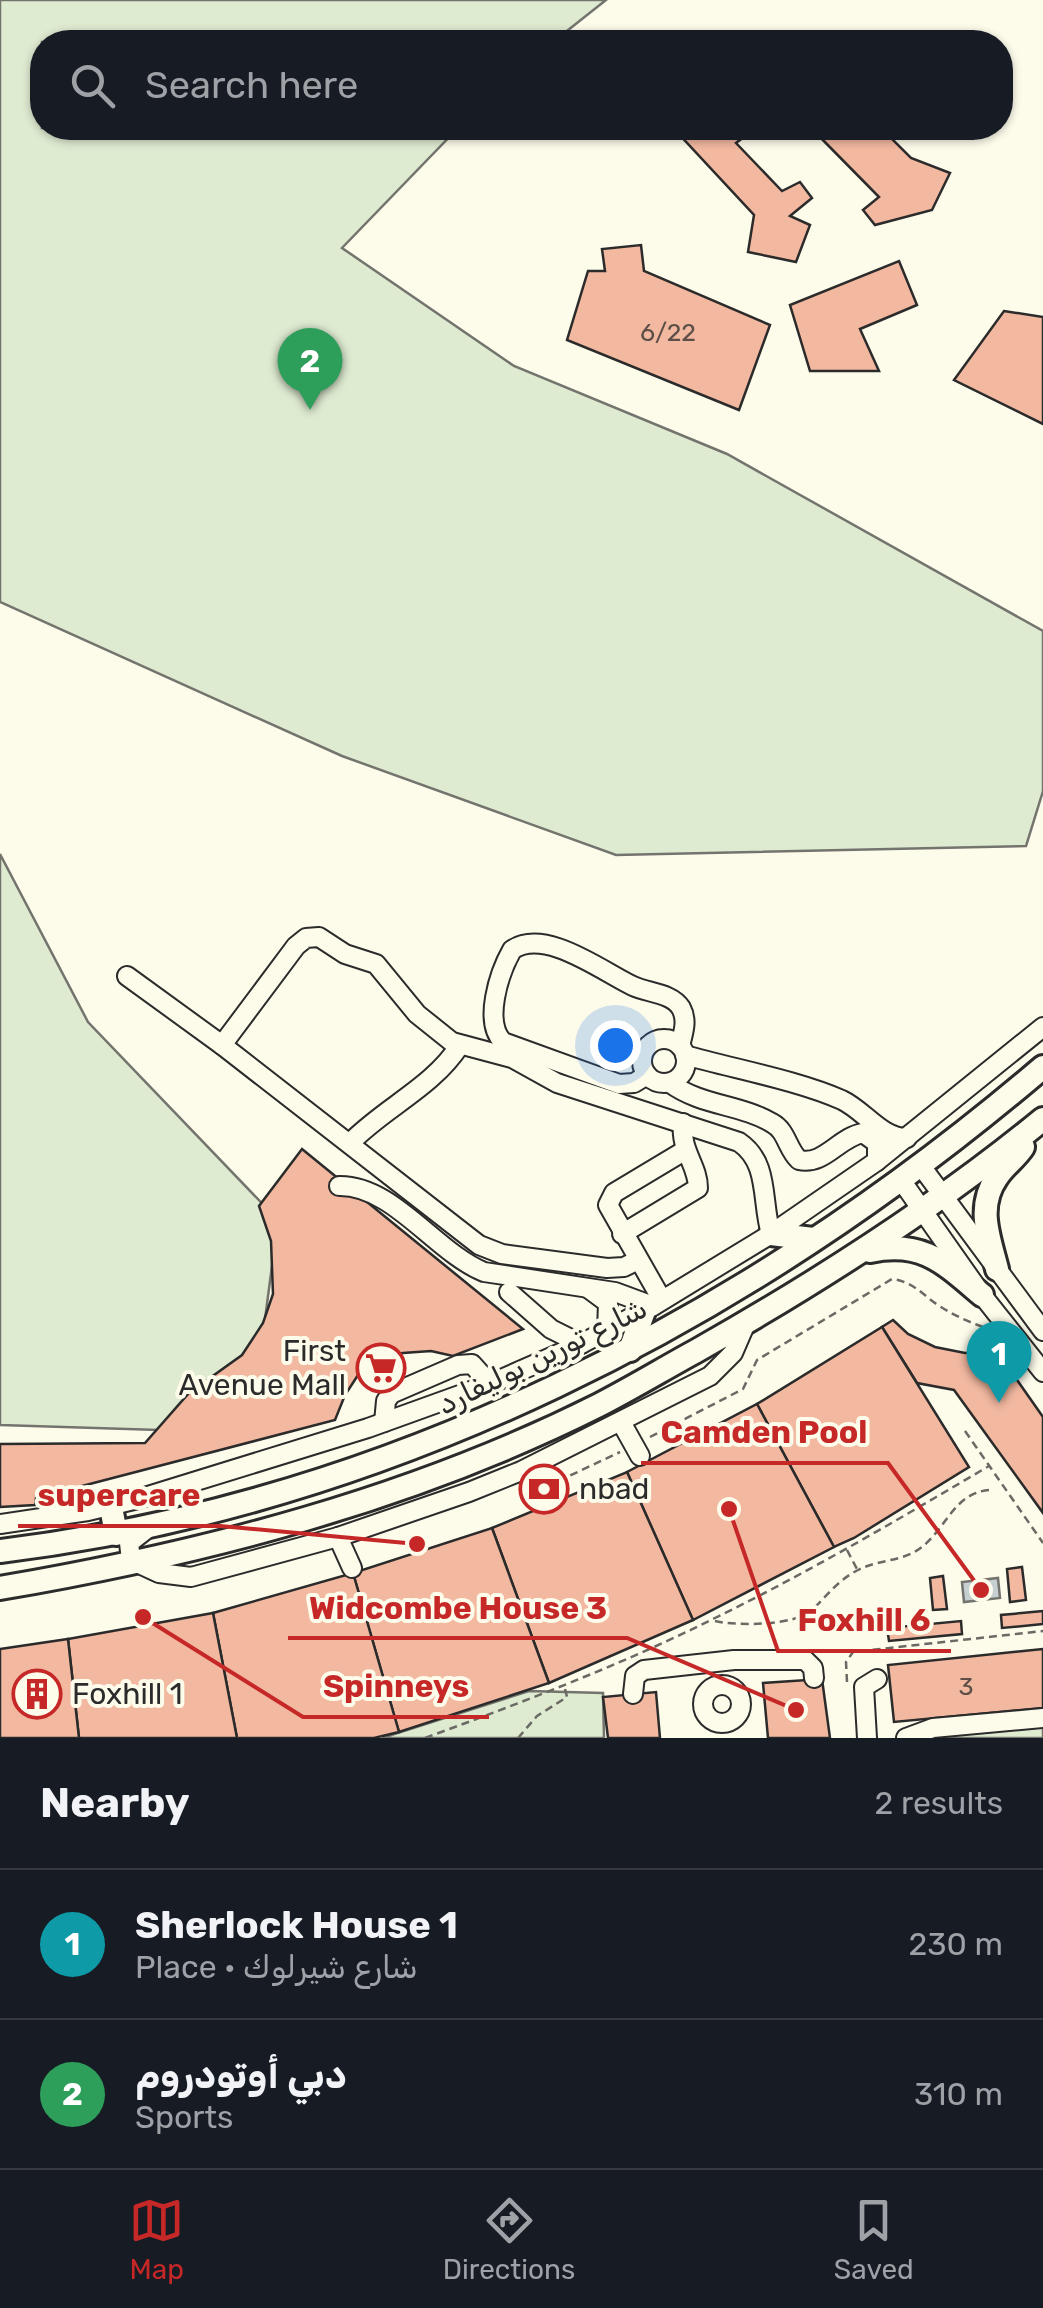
<!DOCTYPE html>
<html lang="en">
<head>
<meta charset="utf-8">
<style>
	:root { --surface:#171b24; --page:#20242c; --text:#f1f3f6; --muted:#9ea1a6; --line:#363941; --accent:#c62828 }
	body { margin:0; font-family:Rubik,Cairo,sans-serif; background:var(--page); color:var(--text) }
	.you { position:absolute; left:615px; top:1045px; width:35px; height:35px; margin:-25px; border:8px solid #fff; border-radius:50%; background:#1a73e8; box-shadow:0 0 0 15px #1a73e833 }
	.badge { display:grid; place-items:center; width:65px; height:65px; border-radius:50%; background:var(--accent); color:#fff; font-size:32px; font-weight:700 }
	.pin { position:absolute; translate:-50% -82px; filter:drop-shadow(0 2px 5px #0008) }
	.pin::after { content:''; position:absolute; top:52px; width:35px; height:30px; background:inherit; clip-path:polygon(0 0,100% 0,50% 100%) }
	.list { margin:0; padding:0; list-style:none }
	h2 { display:flex; justify-content:space-between; align-items:center; height:130px; margin:0; padding:0 40px; font-size:42px }
	h2 small { font-size:32px; font-weight:400; color:var(--muted) }
	.list li { display:grid; grid-template-columns:65px 1fr auto; gap:30px; align-items:center; box-sizing:border-box; height:150px; padding:0 40px; border-top:2px solid var(--line) }
	.list b { display:block; font-size:38px; white-space:nowrap }
	.list p { margin:0; font-size:32px; white-space:nowrap; color:var(--muted) }
	.list em { font-size:32px; font-style:normal; color:var(--muted) }
	.icon { flex:none; width:55px; height:55px; fill:none; stroke:currentColor; stroke-width:2; stroke-linecap:round; stroke-linejoin:round }
	.map { position:relative; flex:none; width:1043px; height:1738px; overflow:hidden }
	.search { position:absolute; background:var(--surface); box-shadow:0 2px 8px #0004; left:30px; right:30px; top:30px; height:110px; display:flex; align-items:center; gap:25px; box-sizing:border-box; padding:0 35px; border-radius:40px; color:var(--muted); font-size:38px }
	.sheet { height:430px; background:var(--surface) }
	nav { display:flex; justify-content:space-around; align-items:center; box-sizing:border-box; height:140px; border-top:2px solid var(--line); background:var(--surface); font-size:28px; color:var(--muted) }
	nav a { display:grid; justify-items:center; gap:5px }
	nav .on { color:var(--accent) }
	.map>svg:first-child { display:block }
	.green { fill:#deebd1; stroke:#74746e; stroke-width:2.5 }
	.water { fill:#c7d0d0; stroke:#74746e; stroke-width:2.5 }
	.building { fill:#f2b8a0; stroke:#2b2b2b; stroke-width:2.5 }
	.lines { fill:none; stroke-linecap:round; stroke-linejoin:round }
	.minor-casing { stroke:#2b2b2b; stroke-width:22 }
	.major-casing { stroke:#2b2b2b; stroke-width:28 }
	.path { stroke:#6a6964; stroke-width:2.5; stroke-dasharray:8 5; stroke-linecap:butt }
	.minor { stroke:#fdfbea; stroke-width:18 }
	.major { stroke:#fdfbea; stroke-width:22 }
	.labels { text-anchor:middle; stroke-width:8; stroke-linejoin:round; paint-order:stroke }
	.number-label { font-size:25px; fill:#5d4e48 }
	.poi-label { font-size:30px; fill:#2b2b2b; stroke:#fdfbea; text-anchor:start }
	.street-label { font-size:30px; fill:#2b2b2b; stroke:#fdfbea }
	.leader { fill:none; stroke:#c62828; stroke-width:4 }
	.callout-dot { fill:#c62828; stroke:#fdfbea; stroke-width:4 }
	.callout-label { font-size:32px; text-anchor:middle; font-weight:bold; fill:#c62828; stroke:#fdfbea; stroke-width:8; stroke-linejoin:round; paint-order:stroke }
</style>
</head>
<body>
<div class="map">
<svg width="1043" height="1738" viewBox="0 0 1043 1738">
	<rect width="100%" height="100%" fill="#fdfbea"/>
	<g class="green">
		<polygon points="0,0 606,0 553,42 42,42 42,128 458,128 342,248 514,366 727,454 1043,631 1043,791 1026,846 616,855 342,756 0,602"/>
		<polygon points="0,854 88,1022 278,1220 262,1342 159,1430 0,1425"/>
		<polygon points="529,1691 603,1693 604,1738 382,1738"/>
		<polygon points="1043,1717 1043,1738 898,1738"/>
	</g>
	<polygon class="water" points="998,1578 1000,1598 964,1602 962,1582"/>
	<g class="building">
		<polygon points="679,128 749,128 752,131 736,143 782,191 800,182 812,198 790,216 810,225 796,262 748,252 754,215 676,131"/>
		<polygon points="817,128 881,128 911,158 950,173 932,210 875,225 863,210 879,197 813,130"/>
		<polygon points="641,245 644,271 770,325 739,410 567,340 588,271 605,271 602,249"/>
		<polygon points="899,261 917,305 860,329 879,371 810,371 790,305"/>
		<polygon points="1004,311 1043,317 1043,424 954,380"/>
		<polygon points="302,1149 523,1329 453,1356 431,1351 403,1353 378,1359 360,1372 345,1395 335,1420 36,1498 35,1505 0,1507 0,1444 145,1443 189,1393 242,1355 263,1323 273,1294 271,1241 259,1206"/>
		<polygon points="893,1320 908,1334 935,1347 965,1353 996,1350 1043,1417 1043,1513 954,1390 917,1383 882,1327"/>
		<polygon points="882,1327 969,1467 854,1538 834,1547 757,1404"/>
		<polygon points="757,1404 834,1547 693,1620 627,1472"/>
		<polygon points="627,1472 693,1620 549,1683 492,1528"/>
		<polygon points="492,1528 549,1683 399,1732 353,1573"/>
		<polygon points="1022,1567 1026,1600 1010,1602 1007,1569"/>
		<polygon points="353,1573 399,1732 374,1738 237,1738 213,1613"/>
		<polygon points="943,1576 947,1609 933,1610 930,1578"/>
		<polygon points="1043,1611 1043,1624 1002,1628 1001,1615"/>
		<polygon points="213,1613 237,1738 79,1738 68,1639"/>
		<polygon points="961,1621 962,1634 889,1641 887,1628"/>
		<polygon points="68,1639 79,1738 0,1738 0,1649"/>
		<polygon points="1043,1649 1043,1708 894,1722 888,1665"/>
		<polygon points="822,1679 830,1738 768,1738 763,1683"/>
		<polygon points="656,1692 660,1738 608,1738 603,1697"/>
	</g>
	<g class="lines">
		<g class="minor-casing">
			<g id="minor">
				<polyline points="127,976 222,1045 479,1245 502,1254 607,1268 624,1267 638,1260"/>
				<circle cx="664" cy="1061" r="22"/>
				<path d="M222,1045L296,946L306,938L319,937L345,954L376,964L417,1014L452,1042L512,1058L557,1083L739,1142C770,1163 761,1201 771,1234"/>
				<path d="M685,1055C734,1069 797,1080 842,1100C865,1111 881,1138 907,1138"/>
				<path d="M647,1075L634,1083L619,1084L503,1042C483,1022 499,973 512,950C545,927 603,972 633,986C648,993 672,993 681,1008C688,1021 683,1033 680,1046"/>
				<path d="M670,1083C701,1106 740,1104 772,1123C787,1131 787,1149 799,1160C824,1166 839,1137 863,1133L877,1143V1161"/>
				<path d="M350,1143C385,1107 432,1088 460,1045"/>
				<polyline points="921,1166 1043,1331"/>
				<polyline points="901,1180 982,1295 1043,1372"/>
				<path d="M339,1186C393,1185 435,1252 484,1272L615,1292L653,1306"/>
				<path d="M622,1234L698,1188C698,1165 680,1151 683,1123"/>
				<polyline points="589,1289 608,1303 607,1331"/>
				<polyline points="509,1292 551,1329 581,1344"/>
				<polyline points="662,1300 608,1205 614,1193 684,1151"/>
				<polyline points="384,1422 386,1401 391,1394 458,1365 472,1364 490,1384"/>
				<polyline points="621,1422 640,1456"/>
				<polyline points="0,1524 88,1511 138,1499 368,1428 490,1384 581,1344 653,1306 771,1234 877,1161 1043,1027"/>
				<polyline points="147,1529 129,1543 131,1560 159,1573 191,1577 338,1537 469,1492 521,1471 710,1376 733,1353 746,1323"/>
				<polyline points="338,1537 352,1568"/>
				<circle cx="722" cy="1704" r="19"/>
				<polyline points="633,1694 635,1676 644,1670 734,1660 805,1660 813,1668 814,1678"/>
				<polyline points="867,1738 864,1687 877,1679"/>
				<polyline points="906,1738 933,1728 1043,1718"/>
			</g>
		</g>
		<g class="major-casing">
			<g id="major">
				<polyline points="771,1234 813,1239"/>
				<path d="M870,1251C923,1240 944,1263 982,1295"/>
				<path d="M997,1269C989,1237 976,1207 997,1177C1004,1166 1016,1158 1023,1147"/>
				<polyline points="630,1350 644,1311"/>
				<polyline points="111,1507 116,1534"/>
				<path d="M0,1551C388,1504 748,1319 1043,1067"/>
				<path d="M0,1588C205,1553 412,1499 599,1405C632,1388 665,1368 698,1350C818,1282 936,1207 1043,1119"/>
			</g>
		</g>
		<g class="path">
			<polyline points="965,1431 1043,1543"/>
			<path d="M650,1437L743,1389L757,1360L892,1279C915,1282 923,1296 941,1307C955,1316 969,1322 986,1328"/>
			<polyline points="528,1486 531,1494 620,1452"/>
			<polyline points="847,1550 857,1569"/>
			<path d="M715,1621C736,1626 795,1626 812,1610C827,1596 838,1580 858,1570C879,1559 903,1562 922,1547C947,1527 955,1492 990,1490"/>
			<polyline points="847,1682 846,1662 853,1652 1043,1631"/>
			<path d="M425,1738C523,1702 621,1665 715,1618C809,1572 899,1519 989,1466"/>
			<polyline points="518,1738 537,1716 567,1697 565,1689"/>
		</g>
		<use href="#minor" class="minor"/>
		<use href="#major" class="major"/>
	</g>
	<defs>
		<g id="supermarket-ring" transform="scale(2.5)"><circle r="9.5" fill="#fdfbea" stroke="#c62828" stroke-width="1.5"/><path d="M-6-5.5h2.5l.6 2H6L4.5 2H-2.5L-4.4-4H-6ZM-1.5 3.2a1.3 1.3 0 1 0 .1 0ZM3 3.2a1.3 1.3 0 1 0 .1 0Z" fill="#c62828"/></g>
		<g id="bank-ring" transform="scale(2.5)"><circle r="9.5" fill="#fdfbea" stroke="#c62828" stroke-width="1.5"/><path d="M-6-4H6V4H-6ZM0-2.3a2.3 2.3 0 1 0 0 4.6a2.3 2.3 0 1 0 0-4.6Z" fill="#c62828"/></g>
		<g id="building-ring" transform="scale(2.5)"><circle r="9.5" fill="#fdfbea" stroke="#c62828" stroke-width="1.5"/><path d="M-4-6H4V6H1V3H-1V6H-4ZM-2.5-4.3h1.7v1.8h-1.7ZM.8-4.3h1.7v1.8H.8ZM-2.5-1h1.7V.8h-1.7ZM.8-1h1.7V.8H.8Z" fill="#c62828"/></g>
	</defs>
	<g fill-rule="evenodd">
		<use href="#supermarket-ring" x="381" y="1368"/>
		<use href="#bank-ring" x="544" y="1489"/>
		<use href="#building-ring" x="37" y="1694"/>
	</g>
	<g class="labels">
		<g class="number-label">
			<text x="668" y="341">6/22</text>
			<text x="966" y="1695">3</text>
		</g>
		<g class="poi-label">
			<text x="346" y="1361" text-anchor="end">First<tspan x="346" dy="34">Avenue Mall</tspan></text>
			<text x="579" y="1499">nbad</text>
			<text x="72" y="1704">Foxhill 1</text>
		</g>
		<g class="street-label">
			<text transform="translate(542 1356) rotate(-26)" y="10">شارع تورين بوليفارد</text>
		</g>
	</g>
	<path class="leader" d="M981 1590L888 1463H641M417 1544L220 1526H18M796 1710L627 1638H288M729 1509L778 1651H951M143 1617L303 1717H489"/>
	<g class="callout-dot">
		<circle cx="981" cy="1590" r="10"/>
		<circle cx="417" cy="1544" r="10"/>
		<circle cx="796" cy="1710" r="10"/>
		<circle cx="729" cy="1509" r="10"/>
		<circle cx="143" cy="1617" r="10"/>
	</g>
	<g class="callout-label">
		<text x="764" y="1443">Camden Pool</text>
		<text x="119" y="1506">supercare</text>
		<text x="458" y="1619">Widcombe House 3</text>
		<text x="864" y="1631">Foxhill 6</text>
		<text x="396" y="1697">Spinneys</text>
	</g>
</svg>
<div class="you"></div>
<div class="pin badge" style="left:999px;top:1403px;background:#0f9aa8">1</div>
<div class="pin badge" style="left:310px;top:410px;background:#2e9e5b">2</div>
<div class="search"><svg class="icon" aria-label="search" viewBox="0 0 24 24"><circle cx="10" cy="10" r="6"/><path d="M15 15l6 6"/></svg>Search here</div>
</div>
<section class="sheet">
<h2>Nearby<small>2 results</small></h2>
<ul class="list">
<li><span class="badge" style="background:#0f9aa8">1</span><div><b>Sherlock House 1</b><p>Place · شارع شيرلوك</p></div><em>230 m</em></li>
<li><span class="badge" style="background:#2e9e5b">2</span><div><b>دبي أوتودروم</b><p>Sports</p></div><em>310 m</em></li>
</ul>
</section>
<nav>
<a class="on"><svg class="icon" aria-label="map" viewBox="0 0 24 24"><path d="M3 6l6-2 6 2 6-2v14l-6 2-6-2-6 2zM9 4v14M15 6v14"/></svg>Map</a>
<a><svg class="icon" aria-label="directions" viewBox="0 0 24 24"><path d="M12 3l9 9-9 9-9-9zM9 14v-3h6M13 9l2 2-2 2"/></svg>Directions</a>
<a><svg class="icon" aria-label="saved" viewBox="0 0 24 24"><path d="M7 4h10v16l-5-4-5 4z"/></svg>Saved</a>
</nav>
</body>
</html>
